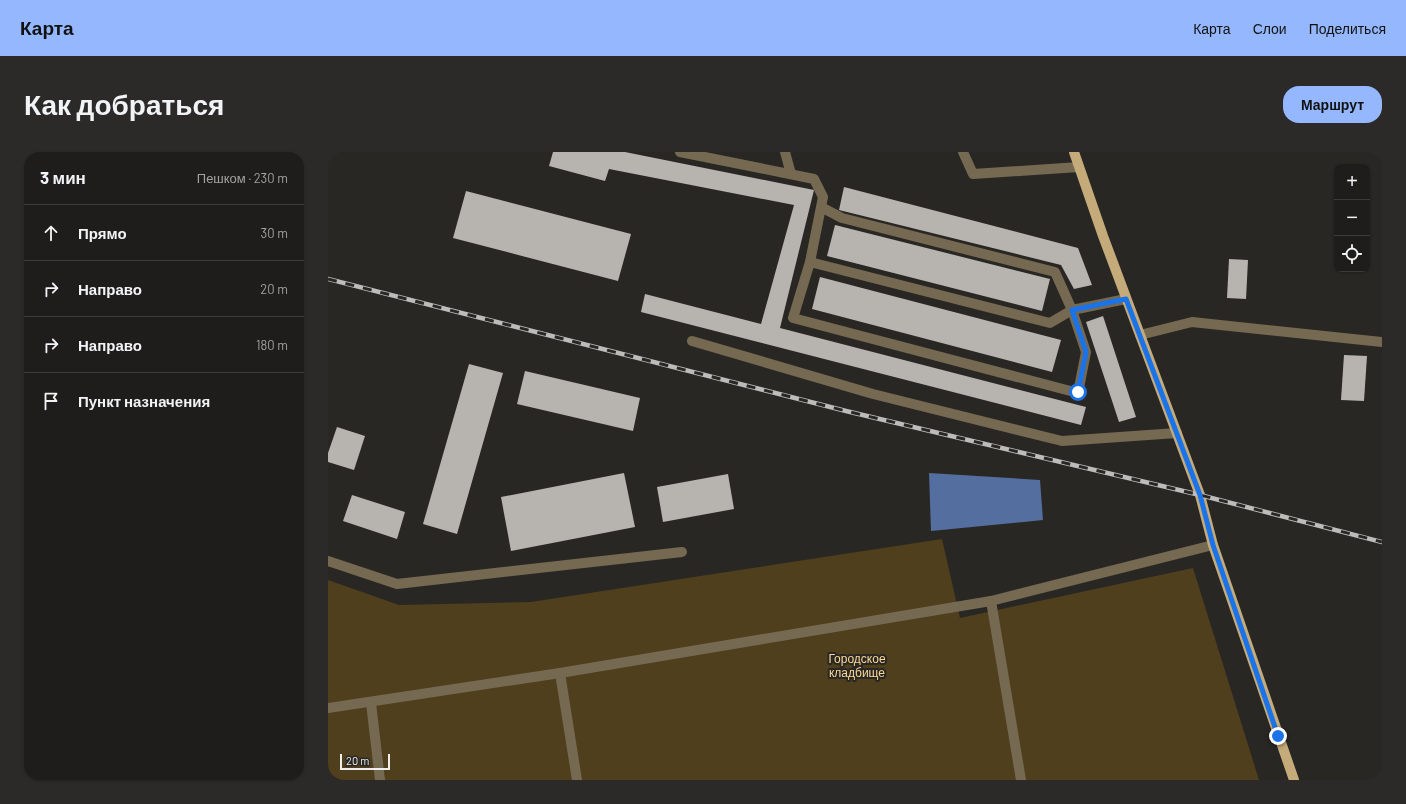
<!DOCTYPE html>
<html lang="ru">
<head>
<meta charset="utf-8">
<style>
	:root { --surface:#1f1d1b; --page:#2c2a28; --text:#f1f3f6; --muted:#a1a2a3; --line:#3c3b3a; --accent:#94b7fd }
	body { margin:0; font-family:Barlow,sans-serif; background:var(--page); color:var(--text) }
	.controls { position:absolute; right:12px; top:12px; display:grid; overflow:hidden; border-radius:8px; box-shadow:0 1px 3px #0004 }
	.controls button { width:36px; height:36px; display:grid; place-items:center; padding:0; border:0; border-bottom:1px solid var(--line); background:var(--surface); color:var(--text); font:20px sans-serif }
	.scale { position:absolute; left:12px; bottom:10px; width:50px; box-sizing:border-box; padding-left:4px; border:2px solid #efeeec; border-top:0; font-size:11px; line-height:14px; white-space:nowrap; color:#efeeec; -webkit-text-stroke:3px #292724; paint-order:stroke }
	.stop { position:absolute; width:12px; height:12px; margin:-9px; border:3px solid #1a73e8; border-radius:50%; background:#fff }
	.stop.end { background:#1a73e8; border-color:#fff; box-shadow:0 1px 4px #0008 }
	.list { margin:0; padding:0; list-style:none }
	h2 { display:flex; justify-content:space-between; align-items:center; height:52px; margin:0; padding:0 16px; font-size:17px }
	h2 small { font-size:13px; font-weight:400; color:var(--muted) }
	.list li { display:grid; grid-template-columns:26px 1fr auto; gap:12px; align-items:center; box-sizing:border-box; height:56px; padding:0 16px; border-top:1px solid var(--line) }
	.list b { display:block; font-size:15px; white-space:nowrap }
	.list em { font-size:13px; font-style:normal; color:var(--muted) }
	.icon { flex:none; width:22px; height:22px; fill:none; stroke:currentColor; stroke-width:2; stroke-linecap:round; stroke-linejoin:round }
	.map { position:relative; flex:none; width:1054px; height:628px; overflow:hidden; border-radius:16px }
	header { display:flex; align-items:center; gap:24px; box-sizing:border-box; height:56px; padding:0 20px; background:var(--accent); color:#111 }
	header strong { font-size:19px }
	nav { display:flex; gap:22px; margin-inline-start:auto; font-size:14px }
	.intro { display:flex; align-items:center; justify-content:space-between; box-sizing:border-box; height:96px; padding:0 24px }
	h1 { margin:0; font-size:28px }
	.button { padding:10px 18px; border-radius:16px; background:var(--accent); color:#111; font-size:14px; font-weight:700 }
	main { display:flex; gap:24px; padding:0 24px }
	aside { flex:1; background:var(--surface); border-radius:16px; box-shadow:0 1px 3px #0004 }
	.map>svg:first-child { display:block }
	.green { fill:#4f3f1d }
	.water { fill:#556ea0 }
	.building { fill:#b7b4b0 }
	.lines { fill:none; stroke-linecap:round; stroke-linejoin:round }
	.minor { stroke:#766952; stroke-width:10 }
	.major { stroke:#c5ab79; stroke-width:10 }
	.rail-casing { stroke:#bdbcba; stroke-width:4.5 }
	.rail { stroke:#292724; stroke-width:3; stroke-dasharray:9; stroke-linecap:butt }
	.route { stroke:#1a73e8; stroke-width:5 }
	.labels { text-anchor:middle; stroke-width:4; stroke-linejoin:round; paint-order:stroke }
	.park-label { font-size:12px; fill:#fbd996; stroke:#292724 }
</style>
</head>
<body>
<header>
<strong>Карта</strong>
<nav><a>Карта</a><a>Слои</a><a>Поделиться</a></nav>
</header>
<div class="intro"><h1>Как добраться</h1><a class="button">Маршрут</a></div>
<main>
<aside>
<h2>3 мин<small>Пешком · 230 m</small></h2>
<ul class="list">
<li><svg class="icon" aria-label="ahead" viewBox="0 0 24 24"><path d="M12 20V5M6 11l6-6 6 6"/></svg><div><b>Прямо</b></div><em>30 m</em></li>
<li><svg class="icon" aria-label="right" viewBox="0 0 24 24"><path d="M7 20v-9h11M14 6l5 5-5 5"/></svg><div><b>Направо</b></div><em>20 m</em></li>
<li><svg class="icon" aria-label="right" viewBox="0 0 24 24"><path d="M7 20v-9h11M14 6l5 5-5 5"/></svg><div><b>Направо</b></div><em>180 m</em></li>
<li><svg class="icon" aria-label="arrive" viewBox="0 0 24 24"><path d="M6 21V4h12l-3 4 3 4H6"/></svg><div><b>Пункт назначения</b></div></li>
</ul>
</aside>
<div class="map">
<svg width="1054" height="628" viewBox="0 0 1054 628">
	<rect width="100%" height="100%" fill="#292724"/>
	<polygon class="green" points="614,387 632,466 865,416 931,628 0,628 0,428 71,453 203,450"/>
	<polygon class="water" points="601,321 712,328 715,368 603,379"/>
	<g class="building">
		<polygon points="225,0 297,0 486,38 452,176 758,255 753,273 313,160 317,142 433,172 466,53 281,17 277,29 221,14"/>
		<polygon points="516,35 750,96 764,133 746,137 733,113 511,58"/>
		<polygon points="138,39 303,82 290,129 125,86"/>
		<polygon points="507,73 722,127 714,159 499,104"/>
		<polygon points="901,107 920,108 918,147 899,146"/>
		<polygon points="492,125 733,188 724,220 484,157"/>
		<polygon points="775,164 808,265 791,270 758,170"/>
		<polygon points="1016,203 1039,204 1036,249 1013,248"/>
		<polygon points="141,212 175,221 129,382 95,372"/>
		<polygon points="197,219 312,246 305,279 189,252"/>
		<polygon points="9,275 37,284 26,318 0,310 0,301"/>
		<polygon points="296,321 307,375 183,399 173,345"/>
		<polygon points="400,322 406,357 335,370 329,335"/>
		<polygon points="24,343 77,360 69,387 15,369"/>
	</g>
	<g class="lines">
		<g class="minor">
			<polyline points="352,0 486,27 495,45 482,110 465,166 750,241 758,200 744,158 727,120 514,66 493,55"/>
			<polyline points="457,0 463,22"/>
			<polyline points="635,0 645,22 751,15"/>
			<polyline points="482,110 722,171 744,158 798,147"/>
			<polyline points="812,183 864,170 1054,190"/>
			<polyline points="364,189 545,242 734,289 849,281"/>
			<polyline points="0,409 69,432 354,400"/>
			<polyline points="663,449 693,628"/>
			<polyline points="232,521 249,628"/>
			<polyline points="43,551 52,628"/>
			<polyline points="0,556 232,521 663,449 885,393"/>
		</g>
		<polyline class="major" points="746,0 775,84 872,343 885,393 966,628"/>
		<g class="rail-casing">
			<polyline id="rail" points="0,127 518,259 872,343 1054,390"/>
		</g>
		<use href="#rail" class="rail"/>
	</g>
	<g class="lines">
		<polyline class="route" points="750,240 758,200 744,158 798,147 872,343 885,393 950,584"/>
	</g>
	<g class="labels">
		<g class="park-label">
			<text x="529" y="511">Городское<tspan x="529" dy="14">кладбище</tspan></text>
		</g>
	</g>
</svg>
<div class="controls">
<button>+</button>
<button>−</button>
<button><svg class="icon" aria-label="locate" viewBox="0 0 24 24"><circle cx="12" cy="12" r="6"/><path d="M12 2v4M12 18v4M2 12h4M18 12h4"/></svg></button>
</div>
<div class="scale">20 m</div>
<div class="stop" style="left:750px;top:240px"></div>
<div class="stop end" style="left:950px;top:584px"></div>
</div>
</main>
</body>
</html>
